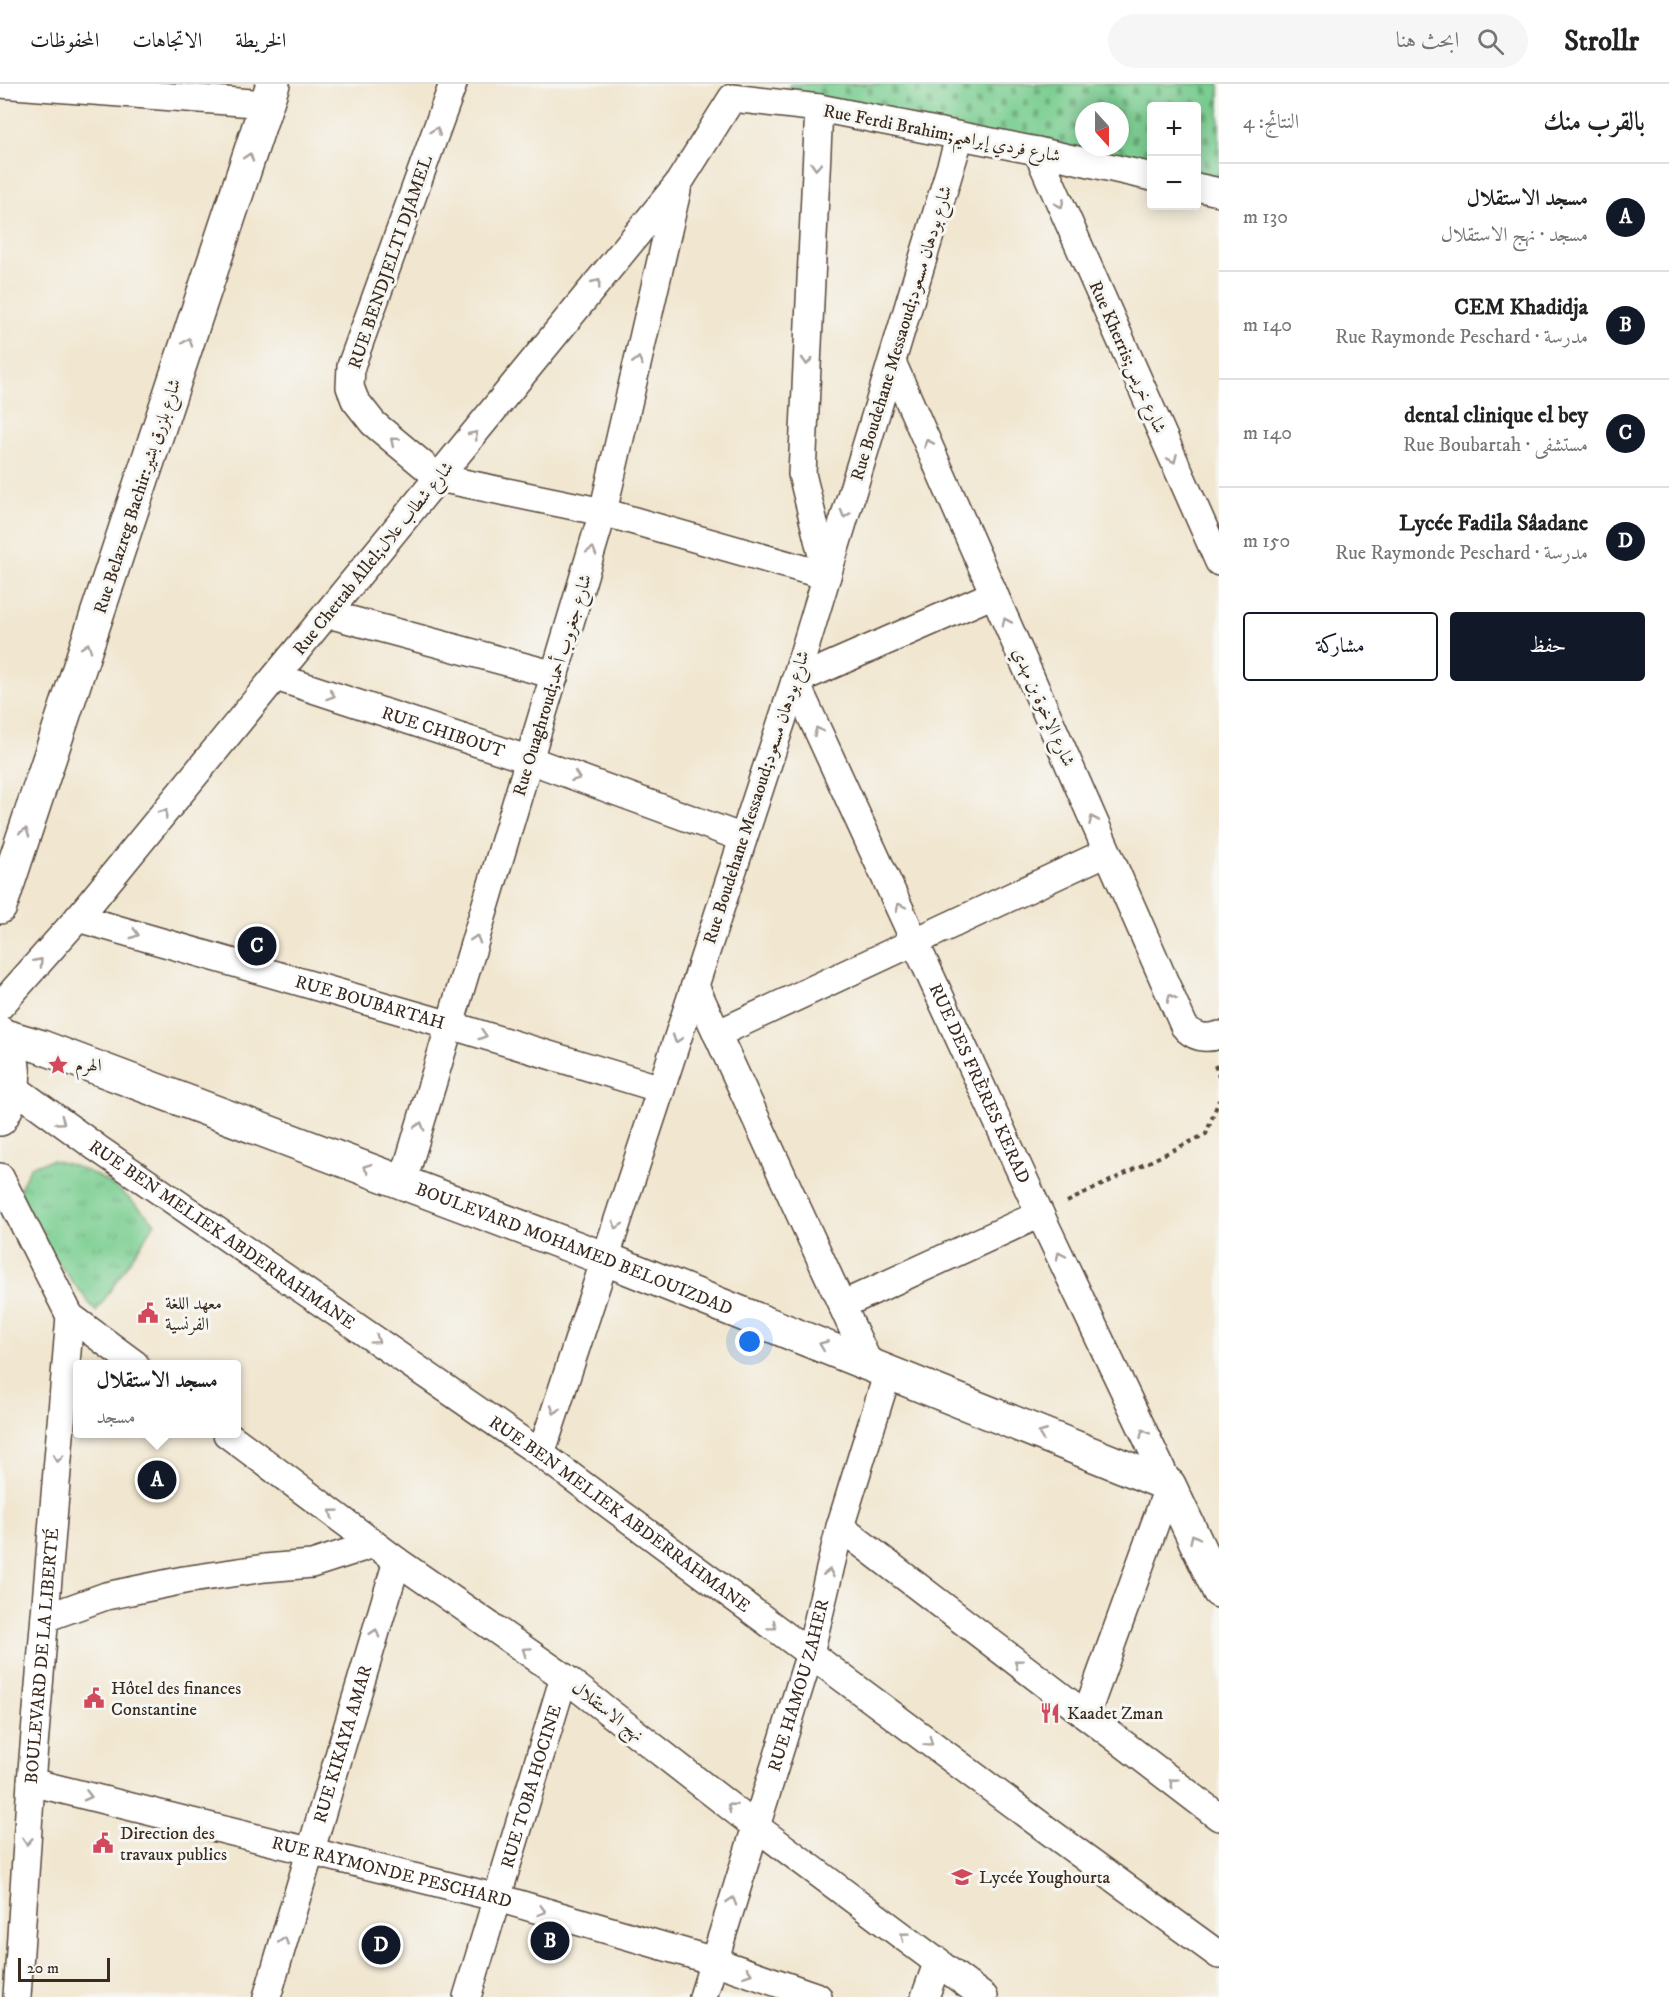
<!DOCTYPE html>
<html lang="ar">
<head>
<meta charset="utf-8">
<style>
	:root { --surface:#fff; --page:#f6f6f6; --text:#222; --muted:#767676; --line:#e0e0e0; --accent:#111827 }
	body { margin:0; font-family:"IM FELL DW Pica",Amiri,serif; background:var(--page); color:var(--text); direction:rtl }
	.controls { position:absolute; right:18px; top:18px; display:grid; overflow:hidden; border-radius:6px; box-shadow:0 3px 15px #0003 }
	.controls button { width:54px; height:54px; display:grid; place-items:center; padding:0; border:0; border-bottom:2px solid var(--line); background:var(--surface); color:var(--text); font:30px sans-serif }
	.compass { position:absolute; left:1075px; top:18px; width:54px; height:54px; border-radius:50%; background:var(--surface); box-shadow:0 3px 15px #0003; rotate:159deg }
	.scale { position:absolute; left:18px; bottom:15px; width:92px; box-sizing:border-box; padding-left:6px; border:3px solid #3b2a1e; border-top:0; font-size:16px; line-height:21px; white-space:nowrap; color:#3b2a1e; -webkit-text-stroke:4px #f6f6f2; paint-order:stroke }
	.you { position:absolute; left:750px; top:1258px; width:21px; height:21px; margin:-15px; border:4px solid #fff; border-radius:50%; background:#1a73e8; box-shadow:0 0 0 9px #1a73e833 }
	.badge { display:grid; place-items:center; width:39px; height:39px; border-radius:50%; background:var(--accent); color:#fff; font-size:20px; font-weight:700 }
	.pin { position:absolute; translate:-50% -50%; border:3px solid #fff; box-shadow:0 2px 6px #0006 }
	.popup { position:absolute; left:73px; top:1276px; width:168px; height:78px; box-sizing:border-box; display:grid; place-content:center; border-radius:6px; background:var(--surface); filter:drop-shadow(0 2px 4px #0005); font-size:20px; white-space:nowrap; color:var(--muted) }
	.popup b { font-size:22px; color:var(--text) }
	.popup::after { content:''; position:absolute; left:50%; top:100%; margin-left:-12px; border:12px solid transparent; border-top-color:var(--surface) }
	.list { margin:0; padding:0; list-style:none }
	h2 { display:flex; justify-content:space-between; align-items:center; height:78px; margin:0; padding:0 24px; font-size:26px }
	h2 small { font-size:20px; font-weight:400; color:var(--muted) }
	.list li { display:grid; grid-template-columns:39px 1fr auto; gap:18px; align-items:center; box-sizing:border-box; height:108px; padding:0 24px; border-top:2px solid var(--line) }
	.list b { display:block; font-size:22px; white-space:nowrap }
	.list p { margin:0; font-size:20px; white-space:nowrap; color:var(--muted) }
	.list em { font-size:20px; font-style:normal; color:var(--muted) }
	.actions { display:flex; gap:12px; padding:18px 24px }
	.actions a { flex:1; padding:14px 0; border:2px solid var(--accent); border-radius:6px; text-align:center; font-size:21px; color:var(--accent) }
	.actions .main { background:var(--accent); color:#fff }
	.icon { flex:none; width:33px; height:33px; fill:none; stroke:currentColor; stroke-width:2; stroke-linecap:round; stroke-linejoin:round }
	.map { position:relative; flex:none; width:1219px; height:1913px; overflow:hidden; direction:ltr }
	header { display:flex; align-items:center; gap:36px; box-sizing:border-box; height:84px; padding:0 30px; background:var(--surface); border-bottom:2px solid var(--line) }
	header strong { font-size:28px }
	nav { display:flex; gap:33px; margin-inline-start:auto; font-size:21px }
	.search { width:420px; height:54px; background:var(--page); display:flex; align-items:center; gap:15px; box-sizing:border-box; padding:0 21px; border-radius:33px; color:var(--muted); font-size:22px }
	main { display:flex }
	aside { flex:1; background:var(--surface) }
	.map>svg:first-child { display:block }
	.cemetery { fill:url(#cemetery-stones); stroke:#5a7c58; stroke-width:1.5; fill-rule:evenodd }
	.park { fill:url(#park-tufts); stroke:#5a7c58; stroke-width:1.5 }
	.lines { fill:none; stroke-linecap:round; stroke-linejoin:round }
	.minor-casing { stroke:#564639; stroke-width:30 }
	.tertiary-casing { stroke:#564639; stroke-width:36 }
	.path { stroke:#564639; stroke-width:4; stroke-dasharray:4.5 4.5; stroke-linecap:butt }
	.minor { stroke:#fff; stroke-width:27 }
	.tertiary { stroke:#fff; stroke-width:33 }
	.oneway { stroke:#a79f9a }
	.labels { text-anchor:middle; stroke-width:6; stroke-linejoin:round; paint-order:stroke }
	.street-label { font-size:18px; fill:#3b2a1e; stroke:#f6f6f2 }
	.poi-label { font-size:18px; fill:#3b2a1e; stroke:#f6f6f2; text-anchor:start }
</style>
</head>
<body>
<header>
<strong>Strollr</strong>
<div class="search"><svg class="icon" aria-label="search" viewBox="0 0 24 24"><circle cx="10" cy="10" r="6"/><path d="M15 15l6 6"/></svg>ابحث هنا</div>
<nav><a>الخريطة</a><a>الاتجاهات</a><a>المحفوظات</a></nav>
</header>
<main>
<aside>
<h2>بالقرب منك<small>النتائج: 4</small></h2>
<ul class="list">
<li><span class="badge">A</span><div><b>مسجد الاستقلال</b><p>مسجد · نهج الاستقلال</p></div><em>130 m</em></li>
<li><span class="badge">B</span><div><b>CEM Khadidja</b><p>مدرسة · Rue Raymonde Peschard</p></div><em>140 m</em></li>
<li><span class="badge">C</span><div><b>dental clinique el bey</b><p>مستشفى · Rue Boubartah</p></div><em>140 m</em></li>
<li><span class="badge">D</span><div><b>Lycée Fadila Sâadane</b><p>مدرسة · Rue Raymonde Peschard</p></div><em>150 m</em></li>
</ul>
<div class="actions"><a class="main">حفظ</a><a>مشاركة</a></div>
</aside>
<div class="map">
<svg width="1219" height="1913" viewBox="0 0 1219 1913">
	<defs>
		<pattern id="cemetery-stones" width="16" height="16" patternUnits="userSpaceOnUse" patternTransform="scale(1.5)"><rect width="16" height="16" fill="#7ace91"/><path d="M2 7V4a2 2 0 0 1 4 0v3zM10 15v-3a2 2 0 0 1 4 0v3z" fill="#65a776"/></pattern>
		<pattern id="park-tufts" width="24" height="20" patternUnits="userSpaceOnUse" patternTransform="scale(1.5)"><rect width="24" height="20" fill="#7ace91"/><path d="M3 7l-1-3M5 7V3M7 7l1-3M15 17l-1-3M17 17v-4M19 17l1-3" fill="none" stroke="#65a776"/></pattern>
	</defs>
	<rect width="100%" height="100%" fill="#f6f6f2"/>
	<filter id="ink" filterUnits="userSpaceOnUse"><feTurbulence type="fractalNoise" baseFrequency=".0167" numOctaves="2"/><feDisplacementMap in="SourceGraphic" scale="12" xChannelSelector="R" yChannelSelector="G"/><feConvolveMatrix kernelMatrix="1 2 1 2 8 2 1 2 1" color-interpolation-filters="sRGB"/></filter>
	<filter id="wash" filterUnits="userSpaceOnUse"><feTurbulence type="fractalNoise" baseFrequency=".008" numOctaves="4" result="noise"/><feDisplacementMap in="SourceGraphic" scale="24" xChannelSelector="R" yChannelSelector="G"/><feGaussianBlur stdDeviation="1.35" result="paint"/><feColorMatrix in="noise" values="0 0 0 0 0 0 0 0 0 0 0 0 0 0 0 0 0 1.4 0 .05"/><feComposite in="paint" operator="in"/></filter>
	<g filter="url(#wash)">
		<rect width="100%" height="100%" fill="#f1e6cf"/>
		<path class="cemetery" d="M790,0H1219V101L1197,96L1196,22H1152L1151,87L786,10ZM1084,27H1120V63H1084Z"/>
		<path class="park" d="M52,1076C100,1086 122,1106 155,1139L96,1228L49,1167L19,1106L31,1082Z"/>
	</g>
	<g filter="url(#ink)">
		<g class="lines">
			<g class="minor-casing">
				<g id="minor">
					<polyline points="0,0 267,20"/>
					<polyline points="453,0 351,282 350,303 355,316 373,339 439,394 603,428 827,492 802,390 819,24"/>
					<polyline points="1037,67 1219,478"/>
					<polyline points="1196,103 1219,108"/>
					<path d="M892,278L1184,942C1193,953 1205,956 1219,951"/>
					<path id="s1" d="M994,510L795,597L1040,1130L1169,1401L1086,1631"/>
					<polyline points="328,530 555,591"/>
					<path id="s2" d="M276,593L530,676L743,754"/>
					<path id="s3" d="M78,834L450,941L661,1005"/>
					<polyline points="695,902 869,1280"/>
					<polyline points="0,922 78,834 678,100 732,14 819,24 1037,67 1152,93"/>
					<polyline points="717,950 1107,768"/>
					<path id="s4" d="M13,1003L97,1064L541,1370L1050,1748L1219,1871"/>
					<polyline points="0,1093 70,1232 135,1280"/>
					<polyline points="403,1098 603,428 677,107"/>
					<polyline points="842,1221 1040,1130"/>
					<polyline points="227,1350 397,1477 564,1593 755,1742 984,1913"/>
					<polyline points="541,1370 795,597 960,52"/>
					<polyline points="840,1443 1219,1733"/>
					<polyline points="45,1534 106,1512 184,1496 265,1484 312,1480 374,1460"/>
					<path id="s5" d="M31,1698L498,1814L714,1877L818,1913"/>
					<path id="s6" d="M17,1913L31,1698L70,1232"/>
					<path id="s7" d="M267,1913L397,1477"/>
					<path id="s8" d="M467,1913L564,1593"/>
					<path id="s9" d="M703,1913L810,1569L840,1443L888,1288"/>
					<polyline points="925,1913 938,1877"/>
				</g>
			</g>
			<g class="tertiary-casing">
				<g id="tertiary">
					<polyline points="0,823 273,0"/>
					<path d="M0,949C18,976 18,1008 0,1035"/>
					<path id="s10" d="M1,951L39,962L606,1175L1169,1401L1219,1507"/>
				</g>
			</g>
			<g class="path">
				<polyline points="1215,981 1219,993"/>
				<polyline points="1067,1118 1206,1050 1219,1016"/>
			</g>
			<use href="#minor" class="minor"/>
			<use href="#tertiary" class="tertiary"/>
		</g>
		<defs><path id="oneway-chevron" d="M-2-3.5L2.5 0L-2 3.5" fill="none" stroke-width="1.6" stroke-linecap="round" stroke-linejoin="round" transform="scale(1.5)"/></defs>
		<g class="oneway">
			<use href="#oneway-chevron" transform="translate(436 47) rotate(-70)"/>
			<use href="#oneway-chevron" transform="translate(249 73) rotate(-72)"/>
			<use href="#oneway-chevron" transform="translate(816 82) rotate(93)"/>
			<use href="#oneway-chevron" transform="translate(1060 120) rotate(66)"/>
			<use href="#oneway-chevron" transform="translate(597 199) rotate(-51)"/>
			<use href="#oneway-chevron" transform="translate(188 258) rotate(-72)"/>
			<use href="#oneway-chevron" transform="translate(638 277) rotate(-77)"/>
			<use href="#oneway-chevron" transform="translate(807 277) rotate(93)"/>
			<use href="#oneway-chevron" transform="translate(474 351) rotate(-51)"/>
			<use href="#oneway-chevron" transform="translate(394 357) rotate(-140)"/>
			<use href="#oneway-chevron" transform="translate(928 359) rotate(-114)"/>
			<use href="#oneway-chevron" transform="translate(1173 375) rotate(66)"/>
			<use href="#oneway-chevron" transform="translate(845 430) rotate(107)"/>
			<use href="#oneway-chevron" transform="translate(592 467) rotate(-73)"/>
			<use href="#oneway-chevron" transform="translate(1006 538) rotate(-114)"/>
			<use href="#oneway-chevron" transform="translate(87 563) rotate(-72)"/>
			<use href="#oneway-chevron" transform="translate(331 611) rotate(18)"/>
			<use href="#oneway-chevron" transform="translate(818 647) rotate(-115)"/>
			<use href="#oneway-chevron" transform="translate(576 693) rotate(20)"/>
			<use href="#oneway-chevron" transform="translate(164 729) rotate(-51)"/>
			<use href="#oneway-chevron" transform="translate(1093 736) rotate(-114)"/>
			<use href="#oneway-chevron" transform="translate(25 748) rotate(-72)"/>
			<use href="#oneway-chevron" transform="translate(900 823) rotate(-115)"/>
			<use href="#oneway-chevron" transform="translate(135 850) rotate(16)"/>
			<use href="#oneway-chevron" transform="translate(476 855) rotate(-73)"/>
			<use href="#oneway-chevron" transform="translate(39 878) rotate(-48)"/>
			<use href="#oneway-chevron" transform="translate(1171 914) rotate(-114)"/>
			<use href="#oneway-chevron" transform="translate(483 951) rotate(17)"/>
			<use href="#oneway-chevron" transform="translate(677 955) rotate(108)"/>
			<use href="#oneway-chevron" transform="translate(61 1037) rotate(36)"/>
			<use href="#oneway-chevron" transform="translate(420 1042) rotate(-73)"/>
			<use href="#oneway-chevron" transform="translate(367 1084) rotate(-160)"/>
			<use href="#oneway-chevron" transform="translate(617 1141) rotate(108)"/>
			<use href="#oneway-chevron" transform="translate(1060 1172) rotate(-115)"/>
			<use href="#oneway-chevron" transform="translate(376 1256) rotate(35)"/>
			<use href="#oneway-chevron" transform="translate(823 1261) rotate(-158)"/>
			<use href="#oneway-chevron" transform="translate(555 1326) rotate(109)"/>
			<use href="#oneway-chevron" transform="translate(1144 1349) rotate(-115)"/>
			<use href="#oneway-chevron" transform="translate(1042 1350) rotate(-158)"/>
			<use href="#oneway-chevron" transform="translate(58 1374) rotate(95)"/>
			<use href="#oneway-chevron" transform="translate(333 1429) rotate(-143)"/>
			<use href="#oneway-chevron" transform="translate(1194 1454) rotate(-115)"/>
			<use href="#oneway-chevron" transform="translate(829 1489) rotate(-77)"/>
			<use href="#oneway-chevron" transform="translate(773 1542) rotate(37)"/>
			<use href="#oneway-chevron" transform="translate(375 1549) rotate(-73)"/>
			<use href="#oneway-chevron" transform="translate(526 1567) rotate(-145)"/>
			<use href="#oneway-chevron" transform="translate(1018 1579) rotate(-143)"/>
			<use href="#oneway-chevron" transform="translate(929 1658) rotate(37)"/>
			<use href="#oneway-chevron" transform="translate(1173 1698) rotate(-143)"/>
			<use href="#oneway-chevron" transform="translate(88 1712) rotate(14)"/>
			<use href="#oneway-chevron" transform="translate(731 1723) rotate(-142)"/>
			<use href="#oneway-chevron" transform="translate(27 1757) rotate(94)"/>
			<use href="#oneway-chevron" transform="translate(732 1817) rotate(-73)"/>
			<use href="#oneway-chevron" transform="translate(542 1827) rotate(16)"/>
			<use href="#oneway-chevron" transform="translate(904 1852) rotate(-143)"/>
			<use href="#oneway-chevron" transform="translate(284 1857) rotate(-74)"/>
			<use href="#oneway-chevron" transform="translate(748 1889) rotate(19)"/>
		</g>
	</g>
	<defs>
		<g id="sight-bare" transform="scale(1.62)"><path d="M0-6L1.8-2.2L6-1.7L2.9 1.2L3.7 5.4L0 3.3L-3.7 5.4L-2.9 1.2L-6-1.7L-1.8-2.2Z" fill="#d1495b" stroke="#f6f6f2" stroke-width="2.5" paint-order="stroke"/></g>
		<g id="civic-bare" transform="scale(1.62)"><path d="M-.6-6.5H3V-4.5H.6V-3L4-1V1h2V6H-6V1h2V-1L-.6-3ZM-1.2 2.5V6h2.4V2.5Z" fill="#d1495b" stroke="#f6f6f2" stroke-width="2.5" paint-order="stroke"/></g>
		<g id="restaurant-bare" transform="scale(1.62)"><path d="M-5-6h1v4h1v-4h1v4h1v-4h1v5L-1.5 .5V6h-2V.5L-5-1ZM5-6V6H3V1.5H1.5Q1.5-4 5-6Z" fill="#d1495b" stroke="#f6f6f2" stroke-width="2.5" paint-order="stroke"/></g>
		<g id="school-bare" transform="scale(1.62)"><path d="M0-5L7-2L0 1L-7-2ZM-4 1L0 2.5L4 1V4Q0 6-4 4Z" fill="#d1495b" stroke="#f6f6f2" stroke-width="2.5" paint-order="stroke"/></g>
	</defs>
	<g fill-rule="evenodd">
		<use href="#sight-bare" x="58" y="981"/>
		<use href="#civic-bare" x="148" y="1229"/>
		<use href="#civic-bare" x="94" y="1614"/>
		<use href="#restaurant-bare" x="1050" y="1629"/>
		<use href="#civic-bare" x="103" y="1759"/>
		<use href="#school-bare" x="962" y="1793"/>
	</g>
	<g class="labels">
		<g class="street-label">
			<text transform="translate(942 49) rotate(11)" y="6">Rue Ferdi Brahim;شارع فردي إبراهيم</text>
			<text transform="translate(390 178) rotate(-71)" y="6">RUE BENDJELTI DJAMEL</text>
			<text transform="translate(901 249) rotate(-73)" y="6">Rue Boudehane Messaoud;شارع بودهان مسعود</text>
			<text transform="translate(1128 273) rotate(66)" y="6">Rue Kherris;شارع خريس</text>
			<text transform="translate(137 412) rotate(-72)" y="6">Rue Belazreg Bachir;شارع بلزرق بشير</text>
			<text transform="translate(373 474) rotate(-51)" y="6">Rue Chettab Allel;شارع شطاب علال</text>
			<text transform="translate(552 601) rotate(-73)" y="6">Rue Ouaghroud;شارع جغروب أحمد</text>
			<text transform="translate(1044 623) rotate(66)" y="6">شارع الإخوة بن مهدي</text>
			<text dy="6" stroke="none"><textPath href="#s2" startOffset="176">RUE CHIBOUT</textPath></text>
			<text transform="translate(756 713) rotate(-72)" y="6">Rue Boudehane Messaoud;شارع بودهان مسعود</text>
			<text dy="6" stroke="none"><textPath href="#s3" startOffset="304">RUE BOUBARTAH</textPath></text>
			<text dy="6" stroke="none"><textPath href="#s1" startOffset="660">RUE DES FRÈRES KERAD</textPath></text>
			<text dy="6" stroke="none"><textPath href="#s4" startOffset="256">RUE BEN MELIEK ABDERRAHMANE</textPath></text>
			<text dy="6" stroke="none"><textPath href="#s10" startOffset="612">BOULEVARD MOHAMED BELOUIZDAD</textPath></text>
			<text dy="6" stroke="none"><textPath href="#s4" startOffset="742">RUE BEN MELIEK ABDERRAHMANE</textPath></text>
			<text dy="6" stroke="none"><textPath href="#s6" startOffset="342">BOULEVARD DE LA LIBERTÉ</textPath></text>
			<text dy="6" stroke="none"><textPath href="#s9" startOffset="326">RUE HAMOU ZAHER</textPath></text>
			<text transform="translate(608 1627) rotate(38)" y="6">نهج الاستقلال</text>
			<text dy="6" stroke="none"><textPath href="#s7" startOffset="264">RUE KIKAYA AMAR</textPath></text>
			<text dy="6" stroke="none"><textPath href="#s8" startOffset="220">RUE TOBA HOCINE</textPath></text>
			<text dy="6" stroke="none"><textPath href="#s5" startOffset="372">RUE RAYMONDE PESCHARD</textPath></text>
		</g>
		<g class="poi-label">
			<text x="75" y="987">الهرم</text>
			<text x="165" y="1225">معهد اللغة<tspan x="165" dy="21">الفرنسية</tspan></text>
			<text x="111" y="1610">Hôtel des finances<tspan x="111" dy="21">Constantine</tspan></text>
			<text x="1067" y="1635">Kaadet Zman</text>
			<text x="120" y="1755">Direction des<tspan x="120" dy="21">travaux publics</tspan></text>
			<text x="979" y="1799">Lycée Youghourta</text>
		</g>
	</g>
</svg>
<div class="controls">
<button>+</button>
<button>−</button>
</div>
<svg class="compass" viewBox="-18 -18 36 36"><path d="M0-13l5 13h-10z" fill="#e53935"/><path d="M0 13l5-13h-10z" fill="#767676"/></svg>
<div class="scale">20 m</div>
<div class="you"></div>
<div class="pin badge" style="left:157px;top:1396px">A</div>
<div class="popup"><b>مسجد الاستقلال</b>مسجد</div>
<div class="pin badge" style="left:550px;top:1857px">B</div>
<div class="pin badge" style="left:257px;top:862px">C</div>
<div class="pin badge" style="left:381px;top:1861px">D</div>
</div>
</main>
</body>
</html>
